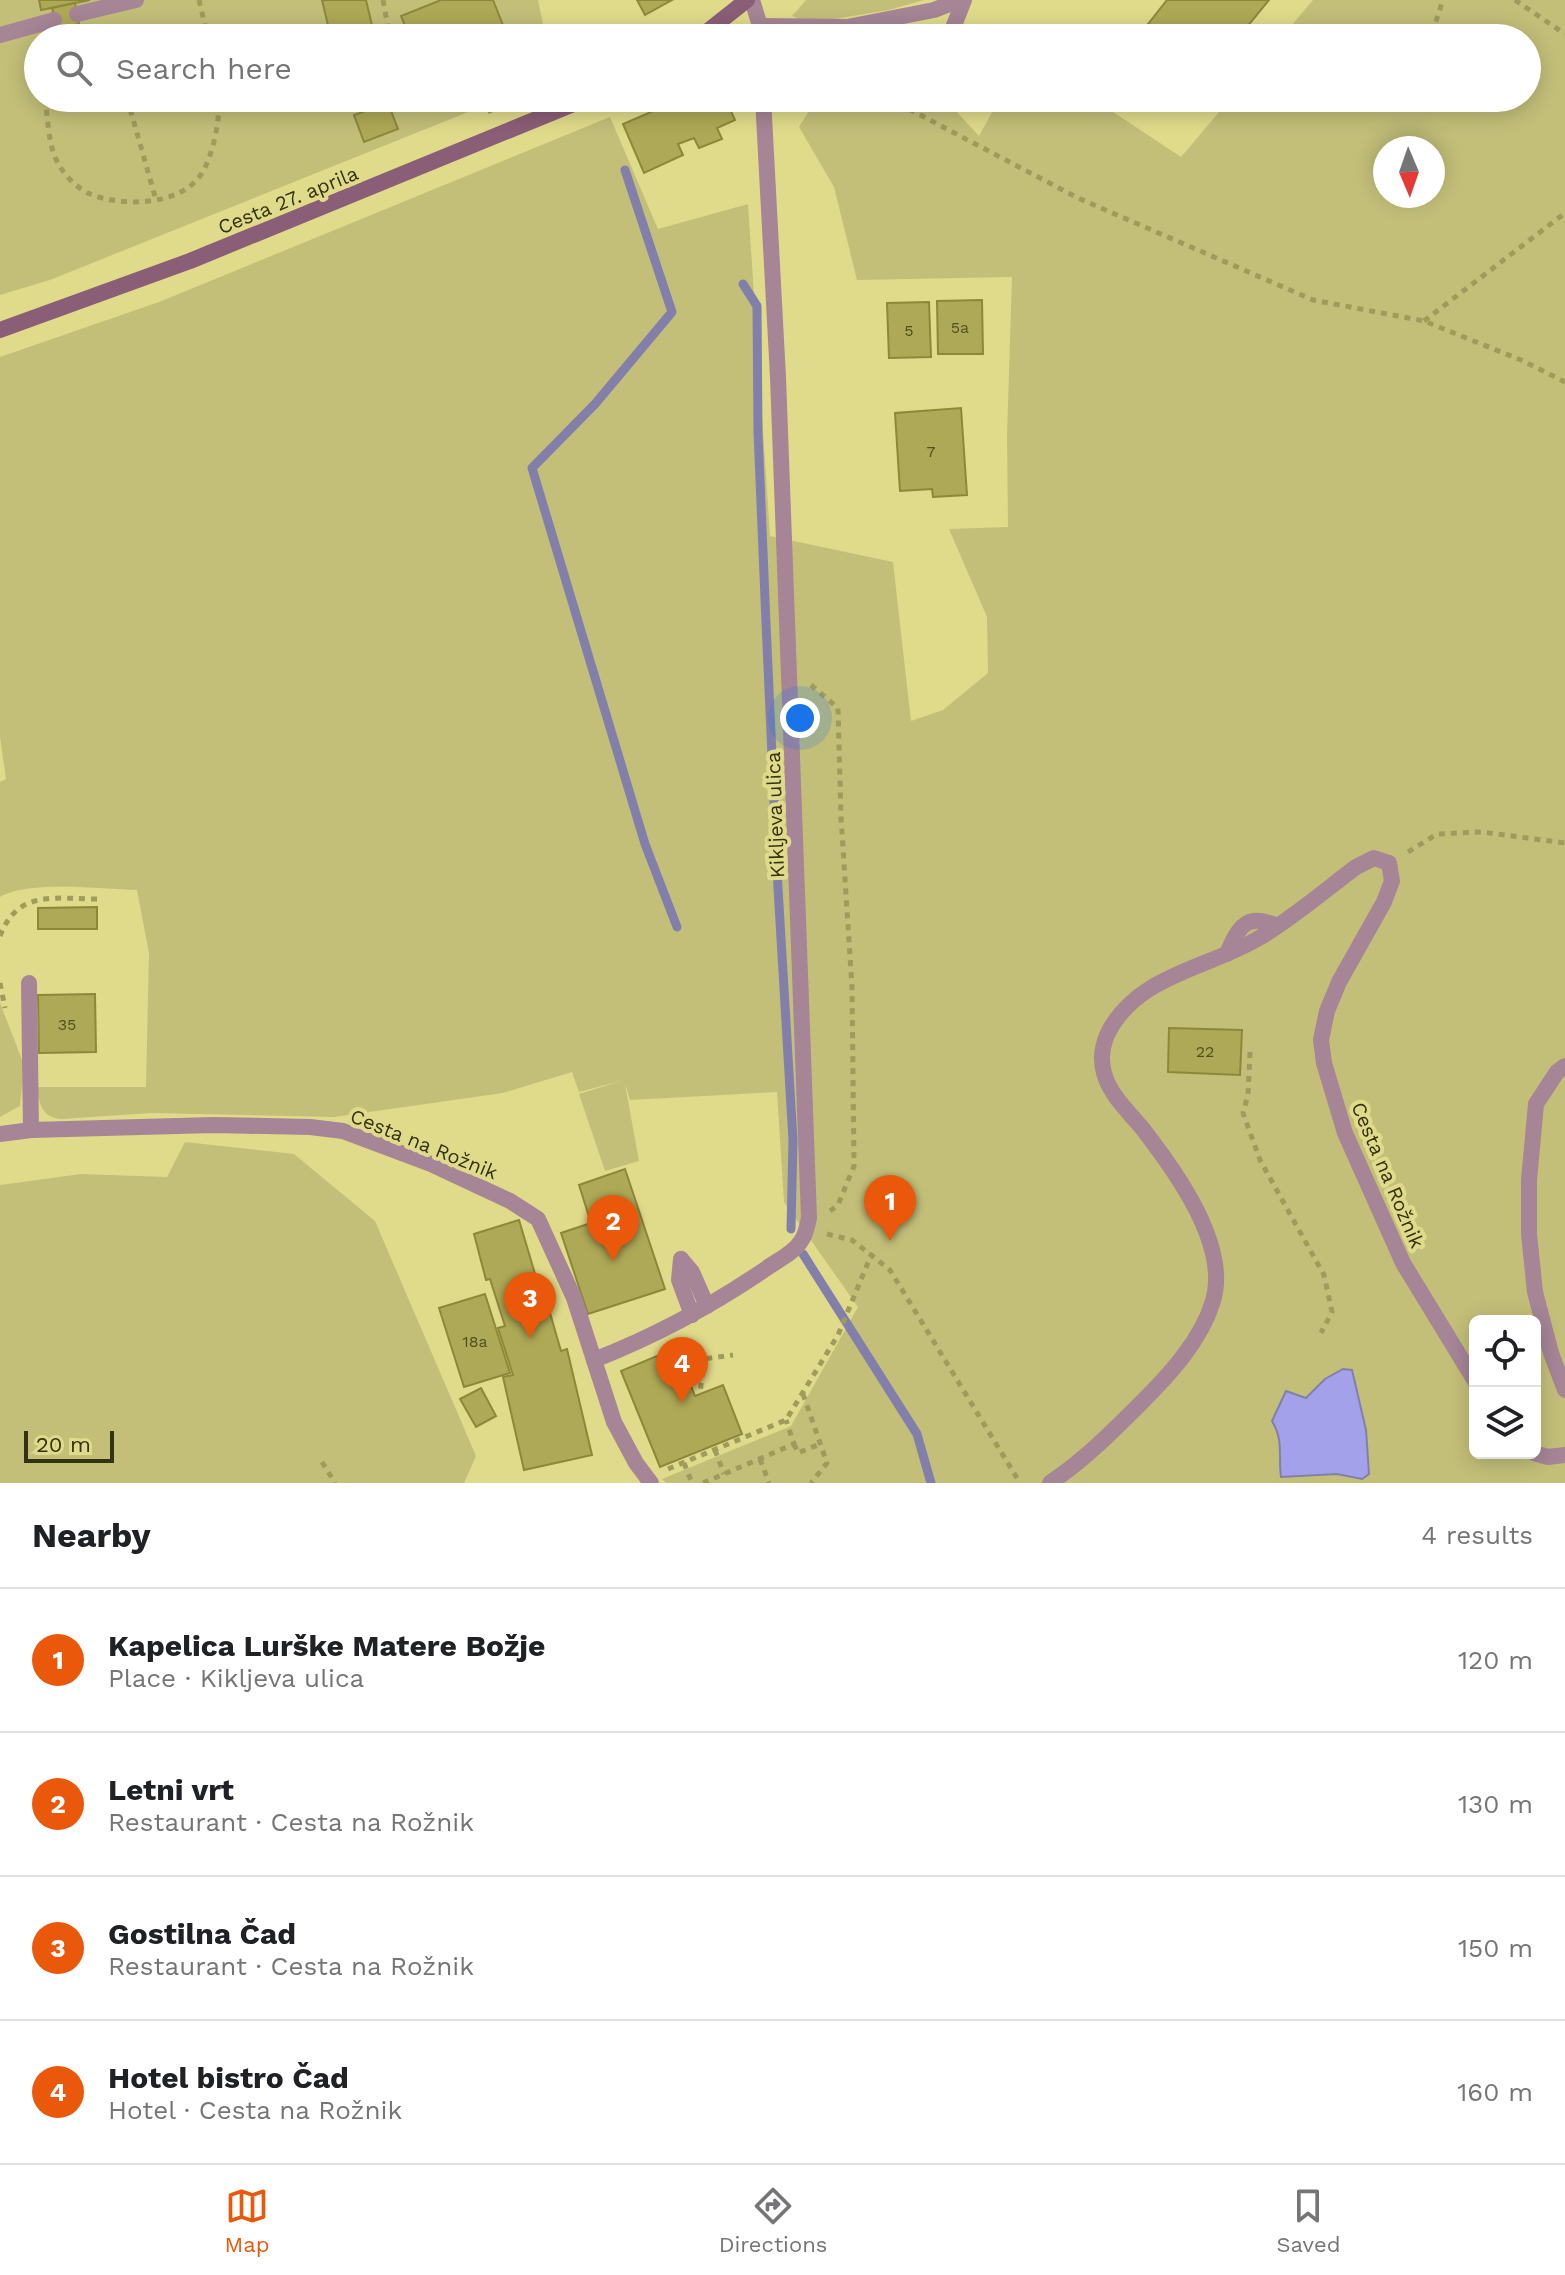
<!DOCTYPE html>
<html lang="en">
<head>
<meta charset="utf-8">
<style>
	:root { --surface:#fff; --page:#f6f6f6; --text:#202124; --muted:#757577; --line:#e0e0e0; --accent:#ea580c }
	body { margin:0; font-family:"Work Sans",sans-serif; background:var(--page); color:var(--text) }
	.controls { position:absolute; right:24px; bottom:24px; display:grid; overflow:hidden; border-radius:12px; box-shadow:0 4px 20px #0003 }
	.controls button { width:72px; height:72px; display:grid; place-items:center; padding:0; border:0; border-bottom:2px solid var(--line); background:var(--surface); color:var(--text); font:40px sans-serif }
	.compass { position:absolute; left:1373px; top:136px; width:72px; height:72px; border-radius:50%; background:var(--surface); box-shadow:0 4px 20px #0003; rotate:178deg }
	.scale { position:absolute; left:24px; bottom:20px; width:90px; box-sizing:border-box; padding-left:8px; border:4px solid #343211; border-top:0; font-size:22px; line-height:28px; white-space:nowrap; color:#343211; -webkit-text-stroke:6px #e0db8b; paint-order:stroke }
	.you { position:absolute; left:800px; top:718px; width:28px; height:28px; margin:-20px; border:6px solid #fff; border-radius:50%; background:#1a73e8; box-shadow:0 0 0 12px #1a73e833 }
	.badge { display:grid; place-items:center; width:52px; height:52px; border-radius:50%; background:var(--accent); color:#fff; font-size:26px; font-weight:700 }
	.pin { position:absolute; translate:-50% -66px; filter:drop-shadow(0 2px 4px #0008) }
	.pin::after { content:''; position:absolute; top:42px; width:28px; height:24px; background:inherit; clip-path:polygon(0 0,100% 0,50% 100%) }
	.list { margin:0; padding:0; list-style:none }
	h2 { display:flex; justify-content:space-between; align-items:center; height:104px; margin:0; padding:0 32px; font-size:34px }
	h2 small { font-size:26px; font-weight:400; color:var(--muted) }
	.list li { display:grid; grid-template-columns:52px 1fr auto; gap:24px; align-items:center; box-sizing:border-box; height:144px; padding:0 32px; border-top:2px solid var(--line) }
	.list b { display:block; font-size:30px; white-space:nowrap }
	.list p { margin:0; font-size:26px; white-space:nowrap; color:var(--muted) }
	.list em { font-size:26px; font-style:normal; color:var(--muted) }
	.icon { flex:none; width:44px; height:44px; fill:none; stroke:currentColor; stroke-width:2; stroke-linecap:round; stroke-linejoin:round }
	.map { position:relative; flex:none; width:1565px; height:1483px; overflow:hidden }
	.search { position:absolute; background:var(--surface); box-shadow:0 4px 20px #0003; left:24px; right:24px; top:24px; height:88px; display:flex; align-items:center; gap:20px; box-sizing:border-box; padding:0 28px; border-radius:44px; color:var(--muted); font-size:30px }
	.sheet { height:680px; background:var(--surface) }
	nav { display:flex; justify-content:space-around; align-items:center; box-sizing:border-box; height:112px; border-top:2px solid var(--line); background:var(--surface); font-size:22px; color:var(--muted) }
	nav a { display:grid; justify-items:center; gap:4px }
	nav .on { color:var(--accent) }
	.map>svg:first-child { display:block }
	.green { fill:#c3bf79; fill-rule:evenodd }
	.water { fill:#a4a1eb; stroke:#8280aa; stroke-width:2 }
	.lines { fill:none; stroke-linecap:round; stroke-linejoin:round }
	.stream { stroke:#8280aa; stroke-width:9 }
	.building { fill:#aea956; stroke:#8d8839; stroke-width:2 }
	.path { stroke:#9f9b5d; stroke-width:5; stroke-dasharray:6 6; stroke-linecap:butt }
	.service { stroke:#a58596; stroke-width:16 }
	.minor { stroke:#a58596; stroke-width:16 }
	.secondary { stroke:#8b5e77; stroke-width:16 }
	.labels { text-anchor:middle; stroke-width:8; stroke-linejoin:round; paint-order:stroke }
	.number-label { font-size:16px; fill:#525022 }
	.street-label { font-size:20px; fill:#343211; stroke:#e0db8b }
</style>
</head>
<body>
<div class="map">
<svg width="1565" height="1483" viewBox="0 0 1565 1483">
	<rect width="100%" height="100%" fill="#e0db8b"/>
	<g class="green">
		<polygon points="0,0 538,0 546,38 38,38 38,98 503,98 50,280 0,295"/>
		<polygon points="806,0 924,0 889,10 810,23 792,16"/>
		<path d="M1313,0H1565V1483H666L662,1479L791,1426L858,1307L784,1202L777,1092L630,1100L625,1084L639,1161L605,1171L579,1094L624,1080L579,1092L572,1072L503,1093L334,1117L151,1113L62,1119C42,1118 39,1104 37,1087H146L149,953L137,890C103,889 28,880 0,897V782L6,779L0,737V357L159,302L610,117L658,229L748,204L770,536L893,562L911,721L943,710L988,673L987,617L949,529L1008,527L1007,436L1012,277L857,280L834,187L799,127L817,98H944L979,136L1000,98H1092L1181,157L1231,98H1527V38H1281ZM1385,148H1433V196H1385ZM1475,1321H1535V1453H1475Z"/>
		<polygon points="0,1003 24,1065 20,1106 0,1117"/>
		<polygon points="185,1142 294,1154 375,1221 476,1456 464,1483 0,1483 0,1185 81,1174 167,1177"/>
	</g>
	<path class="water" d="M1343,1369L1352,1370L1366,1430L1369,1474L1362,1479L1337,1474L1281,1477C1278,1455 1284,1441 1272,1421L1286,1391L1306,1398L1325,1379Z"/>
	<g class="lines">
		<g class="stream">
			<polyline points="625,170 672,312 595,404 532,468 645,844 677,927"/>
			<polyline points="743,284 757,306 758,432 766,623 778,888 793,1140 791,1229"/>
			<polyline points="803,1254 917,1434 931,1483"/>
		</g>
	</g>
	<g class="building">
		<polygon points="39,0 90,0 41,10"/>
		<polygon points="322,0 366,0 375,38 331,38"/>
		<polygon points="441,0 493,0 508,38 410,38 401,16"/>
		<polygon points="637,0 672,0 645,15"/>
		<polygon points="1167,0 1269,0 1238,38 1137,38"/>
		<polygon points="75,3 79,24 57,29 52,8"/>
		<polygon points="655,98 725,98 735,120 717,128 722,139 699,148 694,138 678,144 683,155 644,173 623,124 658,109"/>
		<polygon points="388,103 398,129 364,142 354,115"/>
		<polygon points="982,300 983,354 938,354 937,301"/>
		<polygon points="929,302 931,357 889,358 887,303"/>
		<polygon points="961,408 967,495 933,497 932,489 900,491 895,413"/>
		<polygon points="97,907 97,929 38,929 38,908"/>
		<polygon points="95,994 96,1052 39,1053 38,995"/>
		<polygon points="1169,1028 1242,1030 1240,1075 1168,1072"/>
		<polygon points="625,1169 665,1289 588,1314 561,1233 591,1223 579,1185"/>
		<polygon points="519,1220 547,1314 550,1313 561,1351 567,1349 592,1455 524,1470 503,1377 513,1375 498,1328 505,1326 490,1279 486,1280 474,1234"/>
		<polygon points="485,1294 510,1373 464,1387 439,1308"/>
		<polygon points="676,1348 695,1396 723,1385 742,1434 660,1467 621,1371"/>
		<polygon points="481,1388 496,1416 476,1427 460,1399"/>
	</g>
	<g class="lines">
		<g class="path">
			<polyline points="199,0 208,38"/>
			<polyline points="383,0 390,38"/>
			<polyline points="1515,0 1565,34"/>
			<polyline points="1432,33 1443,0"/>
			<polyline points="664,38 678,28"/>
			<path d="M45,98C48,119 48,147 59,165C65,176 78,189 90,194C122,207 178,206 200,176C213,158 220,119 219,98"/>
			<polyline points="127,98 156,200"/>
			<polyline points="485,98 491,113"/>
			<polyline points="888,98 1078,198 1313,300 1424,321 1521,360 1565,382"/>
			<polyline points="1424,321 1565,213"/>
			<polyline points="811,685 838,708 841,817 852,987 854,1166 838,1205 830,1211"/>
			<polyline points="1408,852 1437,834 1482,832 1565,843"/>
			<path d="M0,936C18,889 55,899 97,899"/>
			<polyline points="0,983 5,1008"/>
			<polyline points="1250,1052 1248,1095 1243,1113 1260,1160 1324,1275 1332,1312 1321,1333"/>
			<polyline points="827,1234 852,1240 890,1270 1020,1483"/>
			<polyline points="696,1360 702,1376 700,1394"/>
			<polyline points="683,1364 696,1360 733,1355"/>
			<polyline points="803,1394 827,1463 811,1483"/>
			<polyline points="794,1444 798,1453 820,1444"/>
			<polyline points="715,1450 724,1474"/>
			<polyline points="760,1459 769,1483"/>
			<polyline points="322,1462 335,1483"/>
			<polyline points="684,1463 692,1483"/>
			<polyline points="668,1469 786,1420 838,1335 872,1253"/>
			<polyline points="703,1483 794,1444 786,1420"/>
		</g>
		<g class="service">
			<polyline points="77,14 136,0"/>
			<polyline points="760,26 847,27 934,10 960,0"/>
			<polyline points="0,35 54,20"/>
			<polyline points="949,38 964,0"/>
			<path d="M1227,954C1238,927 1247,912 1277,926"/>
			<polyline points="29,983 31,1130"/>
			<polyline points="681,1259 679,1280 692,1315"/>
			<polyline points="681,1259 692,1272 707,1306"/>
		</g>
		<g class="minor">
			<polyline points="752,0 760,26 760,38"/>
			<polyline points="1565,1066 1557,1072 1536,1104 1529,1180 1529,1234 1535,1292 1551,1353 1565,1390"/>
			<polyline points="0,1134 31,1130 214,1125 310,1127 343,1131 431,1164 510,1201 538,1219 574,1298 614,1422 636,1463 651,1483"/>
			<path d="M594,1360C655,1336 713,1305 767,1268C778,1260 794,1253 801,1241C806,1235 807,1226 809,1218L778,377L763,98"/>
			<polyline points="1534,1453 1548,1457 1565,1455"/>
			<path d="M1050,1483C1084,1460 1111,1433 1140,1404C1169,1375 1201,1341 1213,1301C1230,1245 1174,1169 1142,1128C1128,1111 1110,1095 1104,1073C1100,1059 1102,1046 1108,1033C1137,975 1209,968 1259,938C1293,918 1324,891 1356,867L1374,858L1389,863L1392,881L1384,902L1339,982L1327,1011L1321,1040L1324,1063L1345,1133L1403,1263L1475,1381"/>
		</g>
		<g class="secondary">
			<polyline points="699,38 747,0"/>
			<polyline points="0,330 190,261 588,98"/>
		</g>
	</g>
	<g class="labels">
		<g class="number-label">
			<text x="960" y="333">5a</text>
			<text x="909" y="336">5</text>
			<text x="931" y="457">7</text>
			<text x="67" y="1030">35</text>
			<text x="1205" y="1057">22</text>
			<text x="475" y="1347">18a</text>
		</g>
		<g class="street-label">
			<text transform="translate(288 200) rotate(-22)" y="7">Cesta 27. aprila</text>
			<text transform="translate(775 815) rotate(-92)" y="7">Kikljeva ulica</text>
			<text transform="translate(424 1144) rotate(22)" y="7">Cesta na Rožnik</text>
			<text transform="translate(1388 1175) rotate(67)" y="7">Cesta na Rožnik</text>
		</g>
	</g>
</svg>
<div class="controls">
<button><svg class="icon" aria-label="locate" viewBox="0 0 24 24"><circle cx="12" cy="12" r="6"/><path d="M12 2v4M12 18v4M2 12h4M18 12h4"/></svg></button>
<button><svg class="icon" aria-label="layers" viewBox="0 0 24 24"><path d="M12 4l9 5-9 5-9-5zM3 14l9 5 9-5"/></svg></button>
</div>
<svg class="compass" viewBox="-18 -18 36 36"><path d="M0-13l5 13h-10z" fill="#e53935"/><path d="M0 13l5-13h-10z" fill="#757577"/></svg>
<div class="scale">20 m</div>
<div class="you"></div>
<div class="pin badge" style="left:890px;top:1241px">1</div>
<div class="pin badge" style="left:613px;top:1261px">2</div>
<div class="pin badge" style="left:530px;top:1338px">3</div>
<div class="pin badge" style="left:682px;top:1403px">4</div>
<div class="search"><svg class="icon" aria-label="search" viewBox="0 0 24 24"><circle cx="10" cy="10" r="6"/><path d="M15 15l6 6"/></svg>Search here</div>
</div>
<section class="sheet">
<h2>Nearby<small>4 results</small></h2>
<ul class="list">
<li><span class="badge">1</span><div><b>Kapelica Lurške Matere Božje</b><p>Place · Kikljeva ulica</p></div><em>120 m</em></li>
<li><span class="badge">2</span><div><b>Letni vrt</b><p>Restaurant · Cesta na Rožnik</p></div><em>130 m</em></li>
<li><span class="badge">3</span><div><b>Gostilna Čad</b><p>Restaurant · Cesta na Rožnik</p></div><em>150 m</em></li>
<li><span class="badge">4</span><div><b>Hotel bistro Čad</b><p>Hotel · Cesta na Rožnik</p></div><em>160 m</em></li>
</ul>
</section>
<nav>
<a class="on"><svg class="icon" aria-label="map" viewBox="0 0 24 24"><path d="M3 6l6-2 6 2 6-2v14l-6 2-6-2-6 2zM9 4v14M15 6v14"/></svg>Map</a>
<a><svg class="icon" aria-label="directions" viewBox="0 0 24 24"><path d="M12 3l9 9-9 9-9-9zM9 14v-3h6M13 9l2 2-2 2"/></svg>Directions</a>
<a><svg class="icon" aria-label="saved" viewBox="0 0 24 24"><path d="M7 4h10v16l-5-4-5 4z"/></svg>Saved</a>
</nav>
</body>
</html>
